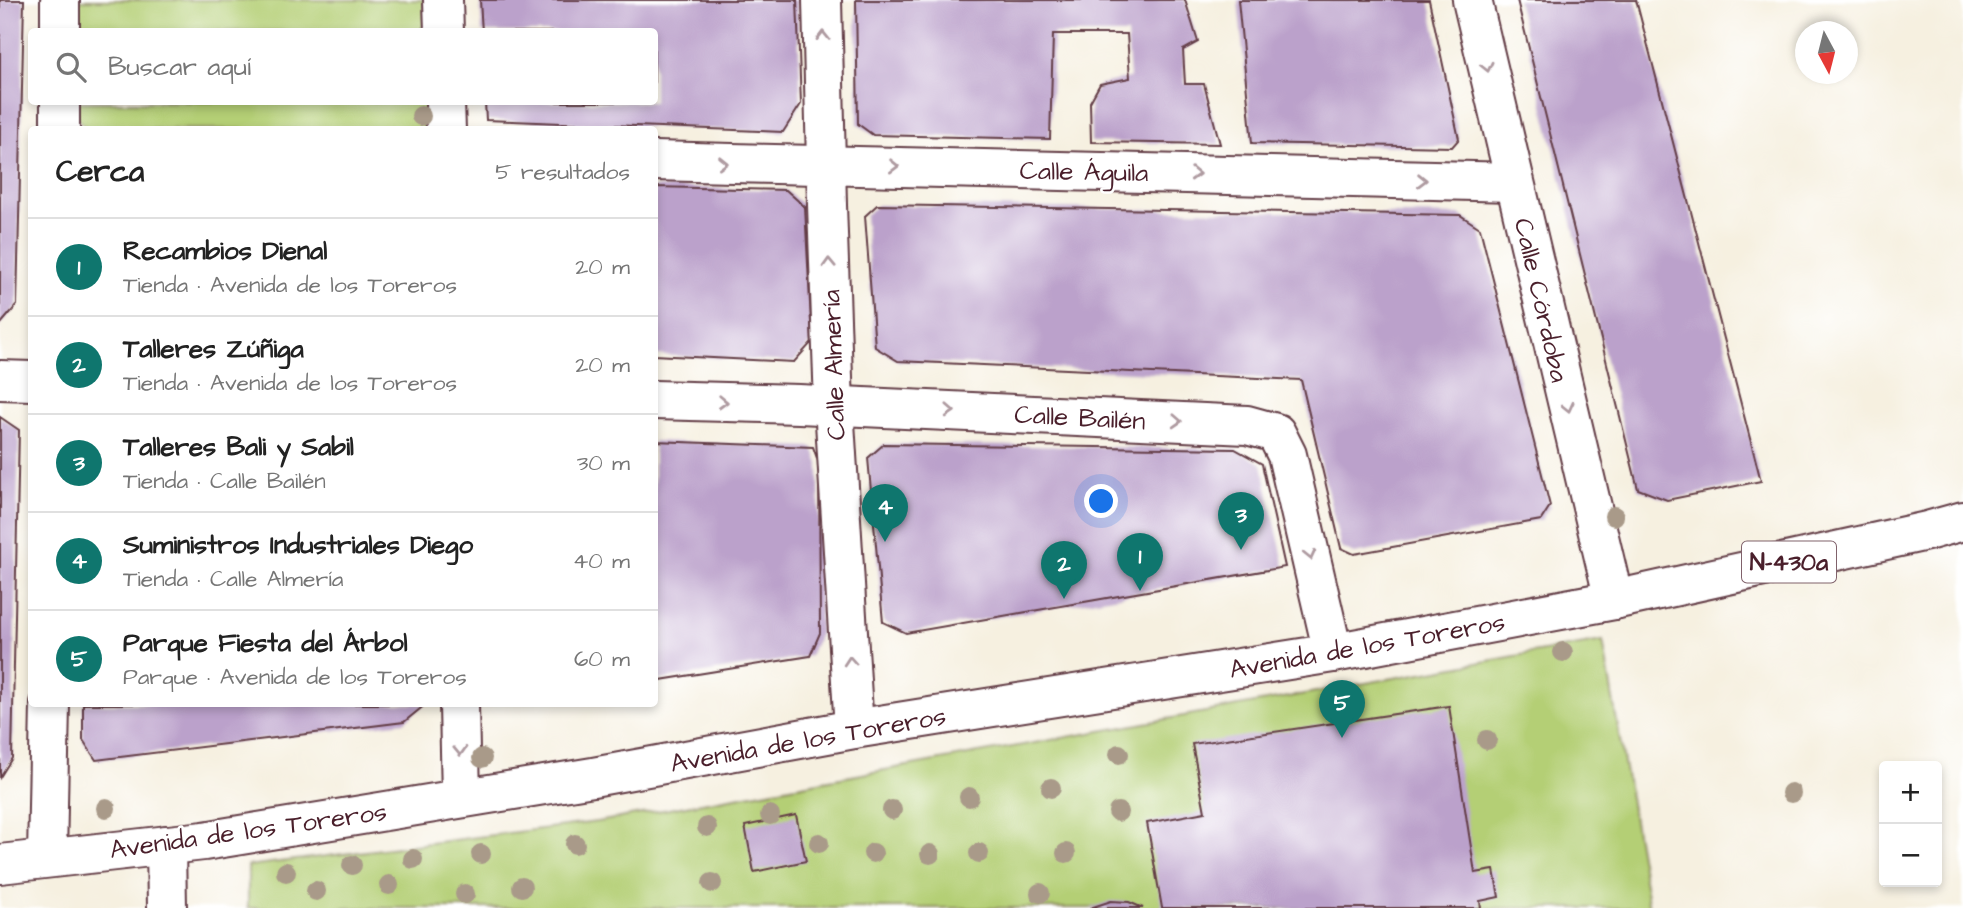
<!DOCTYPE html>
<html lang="es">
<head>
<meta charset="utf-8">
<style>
	:root { --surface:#fff; --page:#f6f6f6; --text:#222; --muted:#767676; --line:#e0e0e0; --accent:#0f766e }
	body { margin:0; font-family:"Architects Daughter",sans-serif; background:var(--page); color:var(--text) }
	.controls { position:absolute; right:21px; bottom:21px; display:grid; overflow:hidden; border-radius:7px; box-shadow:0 4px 10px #0003 }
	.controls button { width:63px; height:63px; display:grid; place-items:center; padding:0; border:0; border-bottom:2px solid var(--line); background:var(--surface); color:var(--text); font:35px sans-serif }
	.compass { position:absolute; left:1795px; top:21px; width:63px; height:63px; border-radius:50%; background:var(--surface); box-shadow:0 4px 10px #0003; rotate:173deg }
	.you { position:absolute; left:1102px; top:502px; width:24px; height:24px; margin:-18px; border:5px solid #fff; border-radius:50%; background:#1a73e8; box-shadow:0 0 0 10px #1a73e833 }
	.badge { display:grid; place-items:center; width:46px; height:46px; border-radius:50%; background:var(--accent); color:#fff; font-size:23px; font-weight:700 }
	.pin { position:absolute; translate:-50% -58px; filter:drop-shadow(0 2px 4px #0008) }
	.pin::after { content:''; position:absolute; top:37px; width:24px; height:21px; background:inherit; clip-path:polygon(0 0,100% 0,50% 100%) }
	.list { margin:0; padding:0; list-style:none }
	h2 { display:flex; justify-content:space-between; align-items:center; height:91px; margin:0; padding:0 28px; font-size:30px }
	h2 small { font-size:23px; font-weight:400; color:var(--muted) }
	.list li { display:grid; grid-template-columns:46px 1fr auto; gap:21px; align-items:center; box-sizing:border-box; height:98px; padding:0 28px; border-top:2px solid var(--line) }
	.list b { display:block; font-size:26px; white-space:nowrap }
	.list p { margin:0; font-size:23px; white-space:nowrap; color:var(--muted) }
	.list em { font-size:23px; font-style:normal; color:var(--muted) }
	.icon { flex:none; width:38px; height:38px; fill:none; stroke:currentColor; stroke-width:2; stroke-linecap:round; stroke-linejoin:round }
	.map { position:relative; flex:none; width:1963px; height:908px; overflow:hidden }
	.search { position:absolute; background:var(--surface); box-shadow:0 4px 10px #0003; left:28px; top:28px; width:630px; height:77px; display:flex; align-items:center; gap:18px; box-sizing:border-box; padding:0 24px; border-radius:7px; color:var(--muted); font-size:26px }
	.panel { position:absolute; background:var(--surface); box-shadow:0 4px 10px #0003; left:28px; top:126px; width:630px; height:581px; border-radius:7px }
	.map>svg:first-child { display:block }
	.green { fill:#b4cf75; stroke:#7f7750; stroke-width:2 }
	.building { fill:#bba1cb }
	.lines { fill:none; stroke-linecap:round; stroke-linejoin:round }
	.minor-casing { stroke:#643e46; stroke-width:42 }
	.major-casing { stroke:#643e46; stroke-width:42 }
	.highway-casing { stroke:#643e46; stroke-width:42 }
	.minor { stroke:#fff; stroke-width:38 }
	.major { stroke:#fff; stroke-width:38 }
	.highway { stroke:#fff; stroke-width:38 }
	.tree { fill:#a99a89 }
	.oneway { stroke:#ae9aa0 }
	.labels { text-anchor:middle; stroke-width:5; stroke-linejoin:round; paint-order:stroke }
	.shield { fill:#fff; stroke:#80626b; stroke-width:2 }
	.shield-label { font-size:24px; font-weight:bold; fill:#4a1f2b }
	.street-label { font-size:26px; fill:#4a1f2b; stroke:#fff }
</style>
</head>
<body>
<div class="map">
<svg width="1963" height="908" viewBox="0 0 1963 908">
	<rect width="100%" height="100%" fill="#fff"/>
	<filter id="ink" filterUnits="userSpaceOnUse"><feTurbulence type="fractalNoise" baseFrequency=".0143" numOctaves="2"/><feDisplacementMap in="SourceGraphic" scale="14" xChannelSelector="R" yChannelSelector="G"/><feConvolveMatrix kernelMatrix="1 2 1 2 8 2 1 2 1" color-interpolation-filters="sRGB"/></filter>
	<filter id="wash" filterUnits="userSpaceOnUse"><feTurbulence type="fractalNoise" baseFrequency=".00686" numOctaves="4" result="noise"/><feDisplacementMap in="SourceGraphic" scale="28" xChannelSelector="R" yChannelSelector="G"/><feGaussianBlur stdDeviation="1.57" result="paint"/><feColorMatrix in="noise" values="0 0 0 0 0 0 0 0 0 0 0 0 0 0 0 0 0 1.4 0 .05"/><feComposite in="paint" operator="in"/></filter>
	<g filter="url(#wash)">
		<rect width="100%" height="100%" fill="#f6f0e0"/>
		<g class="green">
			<polygon points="71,0 424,0 424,31 71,32"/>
			<path d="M71,102H426V122L424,130L91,129C78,124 75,114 71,102Z"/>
			<polygon points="1603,641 1649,908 248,908 248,866 597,822 1532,653"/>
		</g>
		<g id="blocks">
			<g class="building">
				<polygon points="0,0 24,0 17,305 0,325"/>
				<polygon points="480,0 797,0 801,104 783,132 486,120 485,102 654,102 654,32 482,32"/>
				<polygon points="856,0 1185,0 1198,42 1183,50 1185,84 1204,84 1220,144 1091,142 1090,102 1100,84 1130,78 1127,34 1053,34 1050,139 873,135 858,124"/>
				<polygon points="1238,0 1429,0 1459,139 1452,147 1252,143"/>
				<polygon points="1517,0 1636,0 1761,481 1667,500 1638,489"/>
				<polygon points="654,187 786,190 805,207 812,342 794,362 654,355"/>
				<polygon points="877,205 1460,215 1480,228 1550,506 1541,520 1354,554 1341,548 1301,380 898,361 875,347 865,216"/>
				<polygon points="0,417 19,430 12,758 0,777"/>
				<polygon points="654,441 813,447 819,464 820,633 810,656 654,681"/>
				<polygon points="884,444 1235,449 1262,464 1285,567 906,633 883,622 868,458"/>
				<polygon points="83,704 426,704 404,722 96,760 83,740"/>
				<polygon points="1449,706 1475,873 1494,870 1499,897 1480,901 1481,908 1162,908 1147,823 1205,812 1192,744"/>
				<polygon points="796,815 806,861 754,872 745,826"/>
				<polygon points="1111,901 1129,902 1143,908 1090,908"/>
			</g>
		</g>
	</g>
	<g filter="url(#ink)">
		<use href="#blocks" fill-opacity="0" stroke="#643e46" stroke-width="2"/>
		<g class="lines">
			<g class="minor-casing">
				<g id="minor">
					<polyline points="443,0 444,32"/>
					<polyline points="822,0 827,205 834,406 854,729"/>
					<polyline points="1472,0 1614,600"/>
					<polyline points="60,32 60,0"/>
					<polyline points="445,102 446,130"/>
					<polyline points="60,130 60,102"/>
					<polyline points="654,161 1514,182"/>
					<polyline points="0,380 32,381"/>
					<polyline points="654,400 799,404 1247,425 1276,433 1287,455 1333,653"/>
					<polyline points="459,704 461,798"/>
					<polyline points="166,845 167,908"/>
					<polyline points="47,857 50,704"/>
				</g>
			</g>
			<g class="major-casing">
				<polyline id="major" points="0,864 204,841 593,777 854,729 1333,653 1614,600"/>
			</g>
			<g class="highway-casing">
				<polyline id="highway" points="1614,600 1927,531 1963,521"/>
			</g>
			<use href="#minor" class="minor"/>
			<use href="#major" class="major"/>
			<use href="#highway" class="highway"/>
		</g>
		<g class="tree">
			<circle cx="421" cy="116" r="10"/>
			<circle cx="1614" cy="516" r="10"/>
			<circle cx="1563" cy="652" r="10"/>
			<circle cx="1487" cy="740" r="10"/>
			<circle cx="1119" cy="754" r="10"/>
			<circle cx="482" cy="758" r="10"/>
			<circle cx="1051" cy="788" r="10"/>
			<circle cx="1791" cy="793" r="10"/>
			<circle cx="969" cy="797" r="10"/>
			<circle cx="106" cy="808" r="10"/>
			<circle cx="892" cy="810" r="10"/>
			<circle cx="1118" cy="812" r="10"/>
			<circle cx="770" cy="815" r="10"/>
			<circle cx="707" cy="827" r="10"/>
			<circle cx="819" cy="843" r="10"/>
			<circle cx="575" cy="844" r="10"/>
			<circle cx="873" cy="853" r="10"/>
			<circle cx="979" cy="853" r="10"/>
			<circle cx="1066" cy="853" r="10"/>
			<circle cx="481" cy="854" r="10"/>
			<circle cx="930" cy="854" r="10"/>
			<circle cx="413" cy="859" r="10"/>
			<circle cx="352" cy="865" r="10"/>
			<circle cx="286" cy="872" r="10"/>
			<circle cx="712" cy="883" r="10"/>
			<circle cx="389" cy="885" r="10"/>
			<circle cx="522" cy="887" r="10"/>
			<circle cx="316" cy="891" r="10"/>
			<circle cx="1040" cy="893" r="10"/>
			<circle cx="465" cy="894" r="10"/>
		</g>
		<defs><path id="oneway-chevron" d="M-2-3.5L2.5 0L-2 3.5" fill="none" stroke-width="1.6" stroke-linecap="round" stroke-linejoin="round" transform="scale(1.75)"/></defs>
		<g class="oneway">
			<use href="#oneway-chevron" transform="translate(823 36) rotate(-91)"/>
			<use href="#oneway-chevron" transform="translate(1487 67) rotate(77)"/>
			<use href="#oneway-chevron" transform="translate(723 163) rotate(1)"/>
			<use href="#oneway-chevron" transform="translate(894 166) rotate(1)"/>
			<use href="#oneway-chevron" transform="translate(1195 174) rotate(2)"/>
			<use href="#oneway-chevron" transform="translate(1422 180) rotate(1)"/>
			<use href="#oneway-chevron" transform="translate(829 263) rotate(-92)"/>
			<use href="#oneway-chevron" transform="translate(723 402) rotate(2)"/>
			<use href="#oneway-chevron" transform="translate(1568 407) rotate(77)"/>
			<use href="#oneway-chevron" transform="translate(950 411) rotate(3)"/>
			<use href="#oneway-chevron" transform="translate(1177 421) rotate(3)"/>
			<use href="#oneway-chevron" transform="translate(1310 555) rotate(77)"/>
			<use href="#oneway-chevron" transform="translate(850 661) rotate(-94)"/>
			<use href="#oneway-chevron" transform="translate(460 751) rotate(88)"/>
		</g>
	</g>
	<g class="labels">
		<rect class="shield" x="1742" y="541.5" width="94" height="41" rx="5"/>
		<g class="shield-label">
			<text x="1789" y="570">N-430a</text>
		</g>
		<g class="street-label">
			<text transform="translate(1084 171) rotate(1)" y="9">Calle Águila</text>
			<text transform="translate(1542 300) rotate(77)" y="9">Calle Córdoba</text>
			<text transform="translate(833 365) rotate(-92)" y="9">Calle Almería</text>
			<text transform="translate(1080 417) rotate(3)" y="9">Calle Bailén</text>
			<text transform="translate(1367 645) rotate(-10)" y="9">Avenida de los Toreros</text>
			<text transform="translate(808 739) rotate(-10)" y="9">Avenida de los Toreros</text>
			<text transform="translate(248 830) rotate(-8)" y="9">Avenida de los Toreros</text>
		</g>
	</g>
</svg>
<div class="controls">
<button>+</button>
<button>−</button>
</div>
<svg class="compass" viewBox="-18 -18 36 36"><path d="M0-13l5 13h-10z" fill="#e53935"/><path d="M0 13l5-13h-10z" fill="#767676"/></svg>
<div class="you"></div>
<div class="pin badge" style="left:1140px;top:591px">1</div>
<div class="pin badge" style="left:1064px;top:599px">2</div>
<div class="pin badge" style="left:1241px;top:550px">3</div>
<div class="pin badge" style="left:885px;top:542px">4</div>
<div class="pin badge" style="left:1342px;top:738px">5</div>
<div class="search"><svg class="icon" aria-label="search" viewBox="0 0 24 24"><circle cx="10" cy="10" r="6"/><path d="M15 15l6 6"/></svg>Buscar aquí</div>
<section class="panel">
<h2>Cerca<small>5 resultados</small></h2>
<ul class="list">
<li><span class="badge">1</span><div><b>Recambios Dienal</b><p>Tienda · Avenida de los Toreros</p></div><em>20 m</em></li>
<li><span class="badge">2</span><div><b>Talleres Zúñiga</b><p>Tienda · Avenida de los Toreros</p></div><em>20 m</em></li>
<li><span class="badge">3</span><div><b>Talleres Bali y Sabil</b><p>Tienda · Calle Bailén</p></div><em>30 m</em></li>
<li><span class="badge">4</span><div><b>Suministros Industriales Diego</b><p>Tienda · Calle Almería</p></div><em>40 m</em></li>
<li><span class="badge">5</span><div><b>Parque Fiesta del Árbol</b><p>Parque · Avenida de los Toreros</p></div><em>60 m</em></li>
</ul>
</section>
</div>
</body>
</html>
